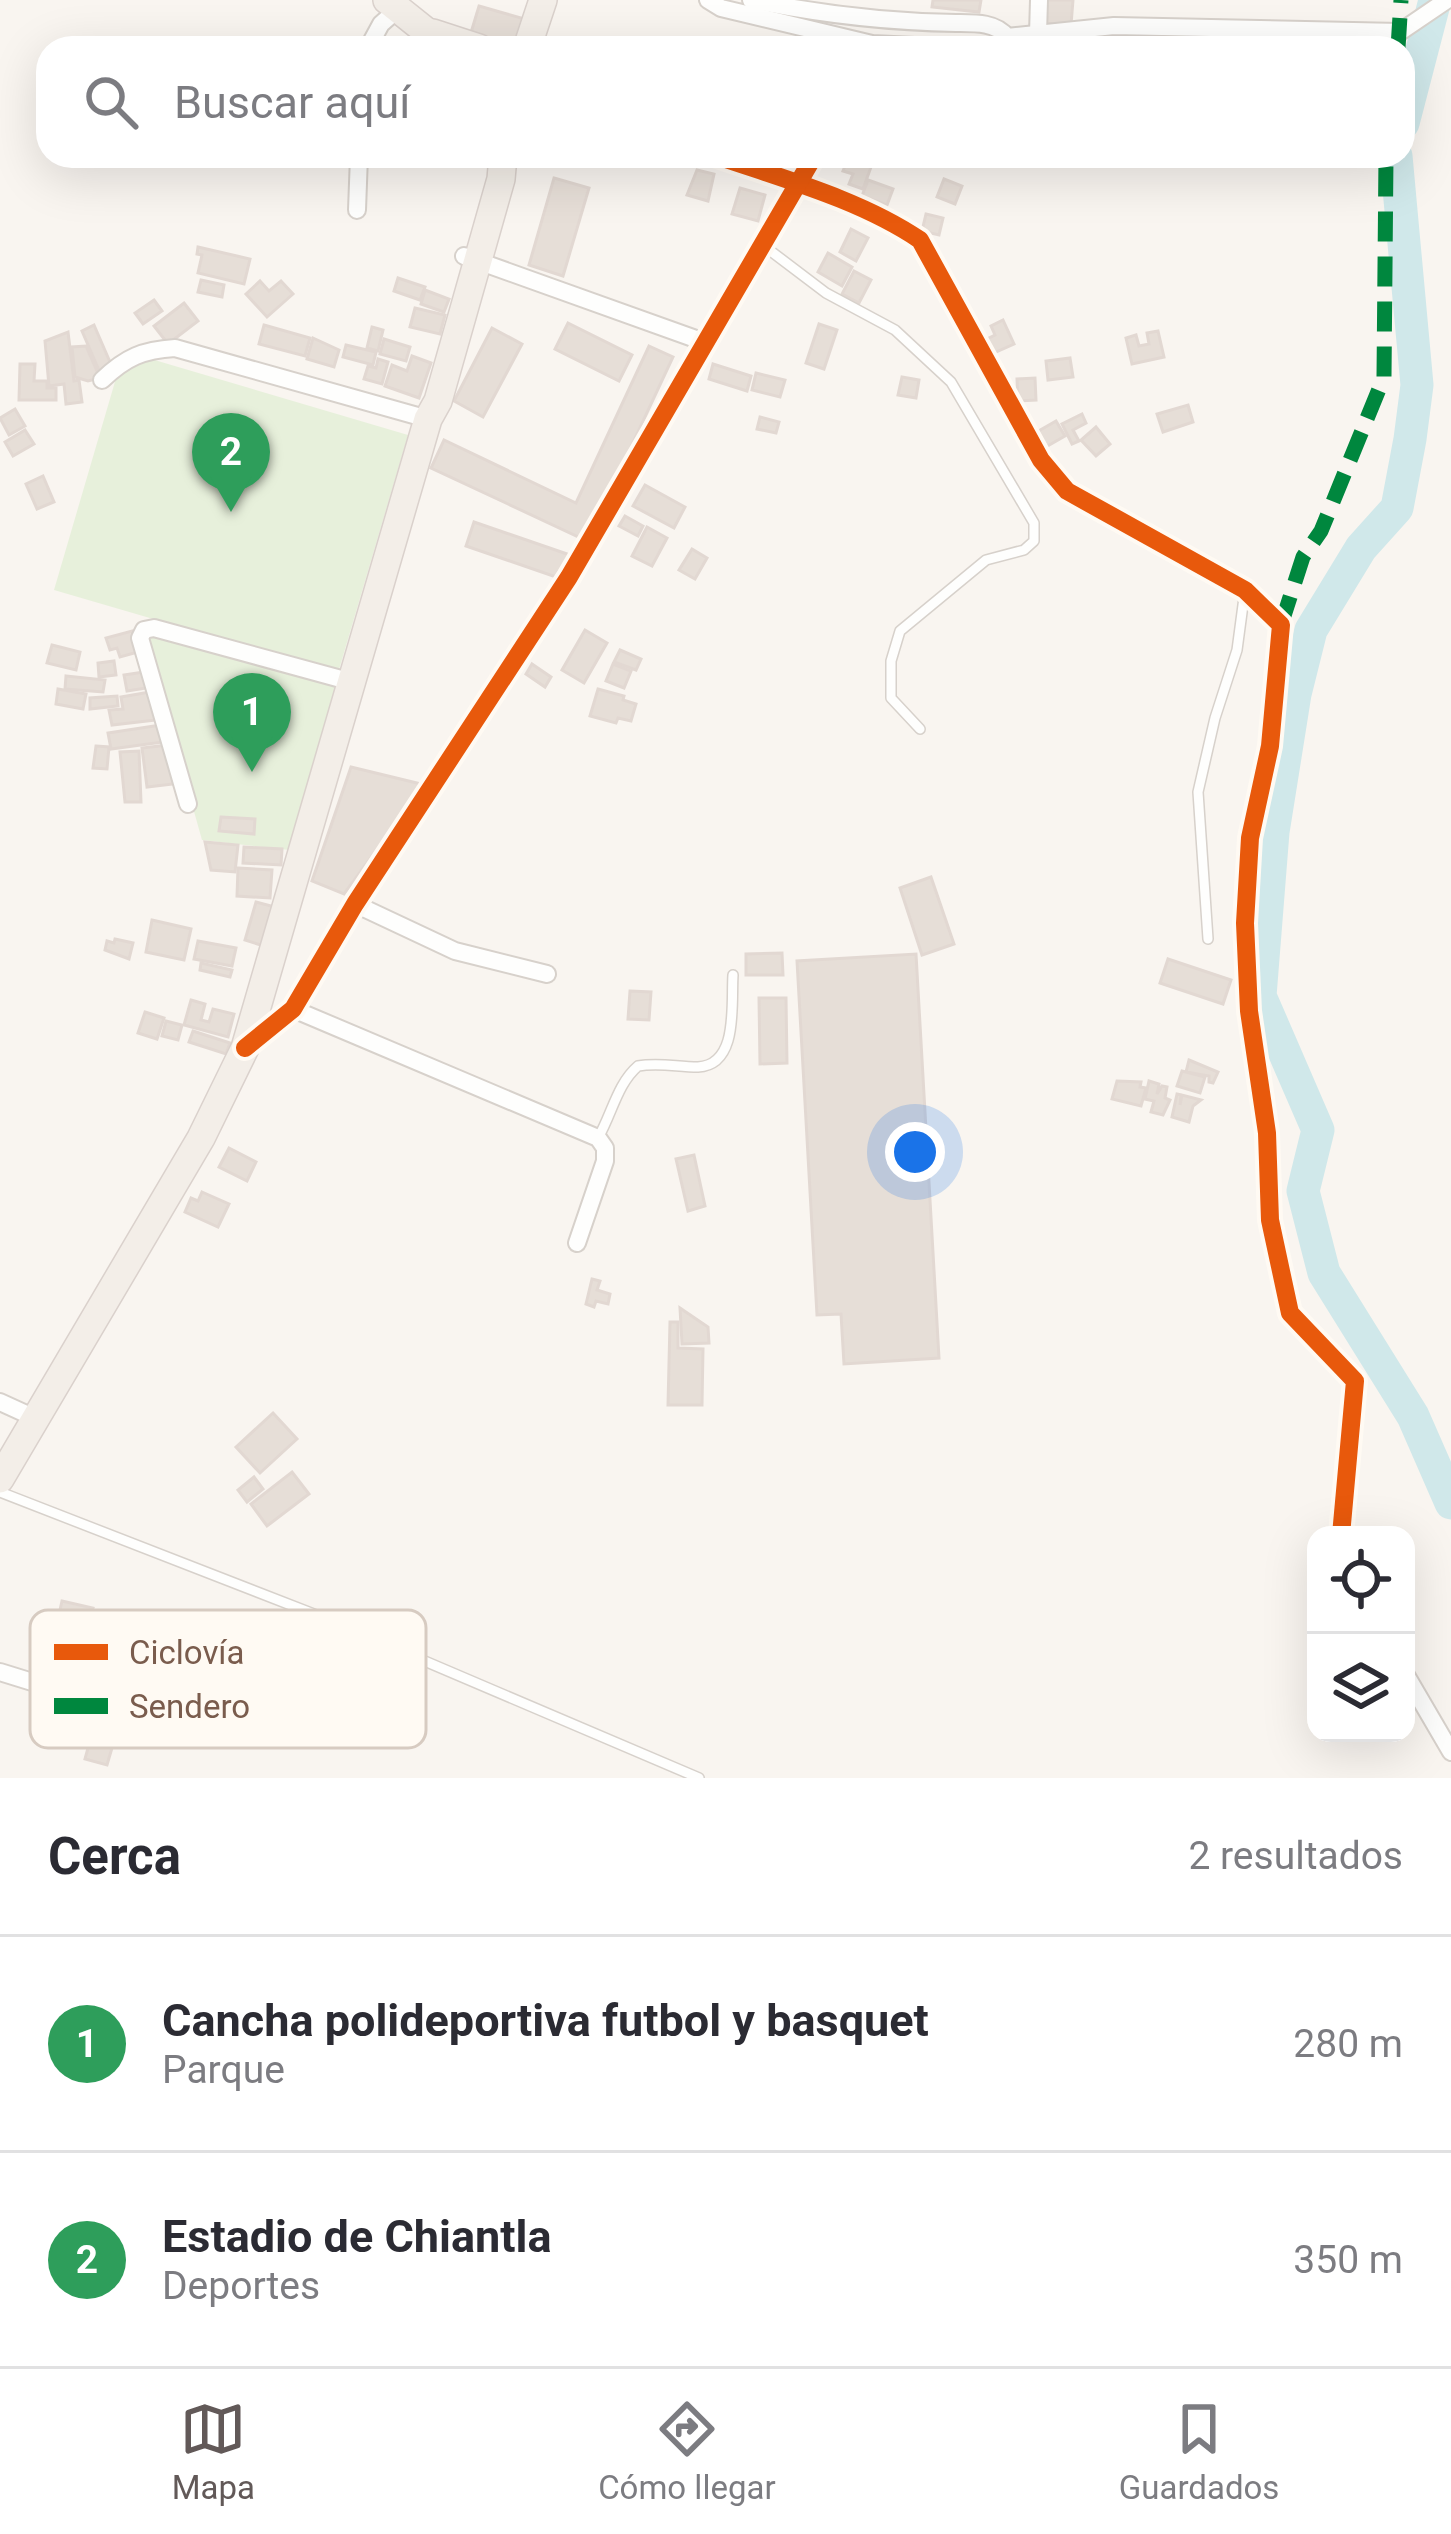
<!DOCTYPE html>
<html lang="es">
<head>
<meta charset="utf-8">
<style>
	:root { --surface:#fff; --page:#f7f7f7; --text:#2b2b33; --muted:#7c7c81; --line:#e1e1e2; --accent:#625958 }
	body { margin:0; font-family:Roboto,sans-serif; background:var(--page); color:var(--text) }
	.controls { position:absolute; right:36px; bottom:36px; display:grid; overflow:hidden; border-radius:24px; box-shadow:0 12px 48px #0002 }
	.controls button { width:108px; height:108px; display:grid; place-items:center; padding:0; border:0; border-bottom:3px solid var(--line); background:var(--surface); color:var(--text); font:60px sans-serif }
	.you { position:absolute; left:915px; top:1152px; width:42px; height:42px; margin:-30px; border:9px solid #fff; border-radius:50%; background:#1a73e8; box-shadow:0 0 0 18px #1a73e833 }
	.badge { display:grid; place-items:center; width:78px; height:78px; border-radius:50%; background:var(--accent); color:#fff; font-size:39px; font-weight:700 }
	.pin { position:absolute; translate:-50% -99px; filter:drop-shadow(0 3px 6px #0008) }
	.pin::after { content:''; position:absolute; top:63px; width:42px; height:36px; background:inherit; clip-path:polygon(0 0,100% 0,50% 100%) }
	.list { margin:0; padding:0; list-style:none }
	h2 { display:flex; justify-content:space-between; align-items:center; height:156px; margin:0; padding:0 48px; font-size:51px }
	h2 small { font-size:39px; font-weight:400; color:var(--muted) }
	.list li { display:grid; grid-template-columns:78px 1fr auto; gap:36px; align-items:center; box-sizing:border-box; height:216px; padding:0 48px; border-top:3px solid var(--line) }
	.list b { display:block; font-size:45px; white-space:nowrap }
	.list p { margin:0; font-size:39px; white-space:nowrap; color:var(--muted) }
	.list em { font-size:39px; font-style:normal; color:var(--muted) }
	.icon { flex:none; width:66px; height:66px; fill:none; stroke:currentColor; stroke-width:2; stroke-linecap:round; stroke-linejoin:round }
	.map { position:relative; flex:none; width:1451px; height:1778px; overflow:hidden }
	.search { position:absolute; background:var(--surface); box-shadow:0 12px 48px #0002; left:36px; right:36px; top:36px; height:132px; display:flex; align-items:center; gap:30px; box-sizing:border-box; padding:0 42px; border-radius:36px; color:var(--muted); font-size:45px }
	.sheet { height:588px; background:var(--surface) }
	nav { display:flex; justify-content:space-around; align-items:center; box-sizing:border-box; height:168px; border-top:3px solid var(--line); background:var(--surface); font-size:33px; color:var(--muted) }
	nav a { display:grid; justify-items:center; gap:6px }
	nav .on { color:var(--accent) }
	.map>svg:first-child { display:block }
	.green { fill:#e7f0db }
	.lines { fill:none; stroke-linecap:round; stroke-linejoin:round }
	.river { stroke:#d0e8ea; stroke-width:33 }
	.building { fill:#e6ded7; stroke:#e2d8d2; stroke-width:3 }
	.lane-casing { stroke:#d7d1cb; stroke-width:12 }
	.street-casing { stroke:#d7d1cb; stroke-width:20 }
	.primary-casing { stroke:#dad1cc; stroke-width:30 }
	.lane { stroke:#fefefd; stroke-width:9 }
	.street { stroke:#fefefd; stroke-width:16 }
	.primary { stroke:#f3eee8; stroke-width:27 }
	.quiet { stroke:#00873e; stroke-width:15; stroke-dasharray:30 15; stroke-linecap:butt }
	.cycleway-casing { stroke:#fffaf3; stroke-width:26 }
	.cycleway { stroke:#e8590c; stroke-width:18 }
	.key { fill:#fffaf3; stroke:#d7cbc1; stroke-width:3 }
	.key-label { font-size:33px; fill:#7a5c4d }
</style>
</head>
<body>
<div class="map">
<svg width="1451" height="1778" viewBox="0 0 1451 1778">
	<rect width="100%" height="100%" fill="#f9f5f0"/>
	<g class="green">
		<polygon points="124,351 408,435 338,673 54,590"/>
		<polygon points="154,631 345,684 298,851 202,840 147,644"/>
	</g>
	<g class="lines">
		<g class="river">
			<polyline points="1403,123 1435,0"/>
			<polyline points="1396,156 1417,385 1410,439 1397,508 1361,548 1311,630 1295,694 1273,832 1260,996 1318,1130 1303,1191 1324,1273 1413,1416 1451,1503"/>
		</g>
	</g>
	<g class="building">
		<polygon points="933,0 981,0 979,12 932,7"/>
		<polygon points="1044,0 1073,0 1071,25 1042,23"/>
		<polygon points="479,6 528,20 520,48 470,36"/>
		<polygon points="848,159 871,167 863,189 849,184 853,174 843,171"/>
		<polygon points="697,170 714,174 708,201 687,195"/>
		<polygon points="554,178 589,188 563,276 529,265"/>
		<polygon points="944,179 962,186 955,204 937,197"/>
		<polygon points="868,180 893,189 887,205 862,196"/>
		<polygon points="740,188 765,195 758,221 732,214"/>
		<polygon points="926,214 943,218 939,235 922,231"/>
		<polygon points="851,229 868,238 856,261 840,252"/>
		<polygon points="198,247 250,259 244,284 198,273 202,255 197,254"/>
		<polygon points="828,253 852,267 842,286 818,272"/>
		<polygon points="854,271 871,280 859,303 842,294"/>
		<polygon points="398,278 425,287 420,300 394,291"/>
		<polygon points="201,280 224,285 222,297 198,292"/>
		<polygon points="260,281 269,291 281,281 293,294 267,317 246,294"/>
		<polygon points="425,290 449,299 444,312 421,304"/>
		<polygon points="154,300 162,311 143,324 135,313"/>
		<polygon points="184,303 198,321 168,344 154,326"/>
		<polygon points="415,308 445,315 440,334 410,327"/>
		<polygon points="1003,320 1014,344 987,356 981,342 995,335 991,326"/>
		<polygon points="568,323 632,355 619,381 555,349"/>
		<polygon points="819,324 837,330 824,369 806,363"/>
		<polygon points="94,325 113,369 101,375 82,331"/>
		<polygon points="264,325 310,338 305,356 259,344"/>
		<polygon points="372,327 383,330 378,351 367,348"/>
		<polygon points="492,328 522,344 483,417 454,401"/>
		<polygon points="1158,331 1164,357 1132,364 1126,338 1136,335 1139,346 1149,344 1147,333"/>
		<polygon points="68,332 74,381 79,380 82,402 66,404 64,384 49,386 45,341"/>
		<polygon points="313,338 339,350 334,367 307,359"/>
		<polygon points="384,339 410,347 406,361 380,354"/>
		<polygon points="346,345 376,352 373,365 343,357"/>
		<polygon points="86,346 100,378 88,381 75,377 72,347"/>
		<polygon points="649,346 673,357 587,541 431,468 444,440 576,503"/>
		<polygon points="412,356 431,363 419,398 385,386 392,365 407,371"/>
		<polygon points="1070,358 1073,377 1048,380 1046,361"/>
		<polygon points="378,359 388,362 382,384 364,379 368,366 376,368"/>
		<polygon points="20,364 35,364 34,381 47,381 47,388 56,388 56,400 19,400"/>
		<polygon points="713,364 751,376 747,391 709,379"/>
		<polygon points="756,373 785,380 780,397 752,390"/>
		<polygon points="902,377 919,380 916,398 898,395"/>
		<polygon points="1035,378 1036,400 1018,401 1017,379"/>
		<polygon points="1188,405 1193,422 1163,432 1157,414"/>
		<polygon points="15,409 25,426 9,435 0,418"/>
		<polygon points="1082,414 1086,423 1073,430 1079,441 1072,444 1062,424"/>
		<polygon points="760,417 779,422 776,433 757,429"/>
		<polygon points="1056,421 1065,436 1044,448 1035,433"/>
		<polygon points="1096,427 1110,444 1096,456 1081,440"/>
		<polygon points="25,430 34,444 13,456 5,442"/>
		<polygon points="43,476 54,502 37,509 26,484"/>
		<polygon points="645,485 685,507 674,528 633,506"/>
		<polygon points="625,516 643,526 638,536 619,526"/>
		<polygon points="474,522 570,555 562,579 466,546"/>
		<polygon points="647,527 667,538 652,566 632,556"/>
		<polygon points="692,549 707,558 695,579 679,570"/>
		<polygon points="585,630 607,643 584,683 562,670"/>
		<polygon points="132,631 138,652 120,657 117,648 110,650 106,638"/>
		<polygon points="52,645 80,652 76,670 47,663"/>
		<polygon points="620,650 641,659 636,670 614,662"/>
		<polygon points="114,661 116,675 99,677 98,663"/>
		<polygon points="532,664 551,677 545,687 526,674"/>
		<polygon points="613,664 631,671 624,688 606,681"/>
		<polygon points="144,672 146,688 127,691 124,675"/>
		<polygon points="66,676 105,680 103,692 65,689"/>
		<polygon points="58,689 86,694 83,709 56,704"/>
		<polygon points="598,689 624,696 623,700 636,704 631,721 618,718 616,723 590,716"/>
		<polygon points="150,692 156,720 112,725 109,710 123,709 121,697"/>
		<polygon points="117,696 118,706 90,709 90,698"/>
		<polygon points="161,725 163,742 111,749 108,733"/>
		<polygon points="168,745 173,784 147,787 142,748"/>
		<polygon points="96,746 109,747 107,769 93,768"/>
		<polygon points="139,751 141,802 125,802 120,752"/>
		<polygon points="351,767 425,785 344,894 312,881"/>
		<polygon points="221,817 255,819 254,834 219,831"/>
		<polygon points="205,842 238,845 235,872 211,870"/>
		<polygon points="244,847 282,849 281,865 243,863"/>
		<polygon points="238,868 272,870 270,898 237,896"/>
		<polygon points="931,877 954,944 922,955 900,888"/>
		<polygon points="256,902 275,907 264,946 245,940"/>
		<polygon points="152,920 191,929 184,960 146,952"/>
		<polygon points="115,939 133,943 129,959 105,950 107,941 114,943"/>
		<polygon points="198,941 236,948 232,966 194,959"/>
		<polygon points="782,953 783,975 746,975 746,954"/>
		<polygon points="916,954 939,1358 844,1364 841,1314 817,1315 797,961"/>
		<polygon points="1168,959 1231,980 1223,1004 1160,983"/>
		<polygon points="201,963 232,970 230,977 200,970"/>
		<polygon points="630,991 651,992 649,1020 628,1019"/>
		<polygon points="759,998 786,998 787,1063 760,1064"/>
		<polygon points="191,1000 205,1004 201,1020 209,1022 213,1009 234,1014 228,1037 184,1025"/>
		<polygon points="145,1012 164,1018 157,1039 138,1033"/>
		<polygon points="166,1021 182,1025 178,1040 162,1036"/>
		<polygon points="193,1031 230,1043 226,1054 189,1042"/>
		<polygon points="1189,1060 1218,1072 1213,1083 1209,1082 1209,1076 1186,1072"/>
		<polygon points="1182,1071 1205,1077 1200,1093 1177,1086"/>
		<polygon points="1117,1081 1141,1082 1140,1087 1146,1088 1141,1106 1112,1099"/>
		<polygon points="1149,1081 1159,1084 1157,1094 1162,1086 1167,1087 1165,1098 1170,1100 1163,1115 1151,1112 1154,1101 1145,1099"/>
		<polygon points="1177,1094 1181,1095 1180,1105 1182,1095 1201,1100 1193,1106 1189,1122 1172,1117"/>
		<polygon points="229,1148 256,1162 247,1181 219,1167"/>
		<polygon points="694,1155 705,1206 688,1211 676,1159"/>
		<polygon points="202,1192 229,1204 218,1227 185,1212 191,1198 198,1201"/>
		<polygon points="592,1279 600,1281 597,1290 610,1294 608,1304 596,1301 594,1307 586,1304"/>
		<polygon points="680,1308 708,1327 709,1343 682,1344"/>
		<polygon points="670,1322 678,1322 678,1348 703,1349 702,1405 668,1405"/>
		<polygon points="273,1413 297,1439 260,1473 236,1447"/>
		<polygon points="292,1472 309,1494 267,1526 251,1504"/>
		<polygon points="254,1477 263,1489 247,1502 238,1490"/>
		<polygon points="62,1601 93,1608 88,1627 58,1619"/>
		<polygon points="96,1719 109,1723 108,1728 117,1731 107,1765 85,1759"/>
	</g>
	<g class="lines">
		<g class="lane-casing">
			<g id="lane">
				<polyline points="764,246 826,293 895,330 951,382 1034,523 1034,541 1024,550 986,560 900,631 891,661 891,698 920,729"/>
				<polyline points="1208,939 1198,792 1215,718 1237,650 1245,590"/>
				<path d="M598,1138C612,1114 617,1084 638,1066C659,1062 677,1067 698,1067C739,1065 731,1004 733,975"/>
				<polyline points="0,1492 319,1616 699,1778"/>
			</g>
		</g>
		<g class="street-casing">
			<g id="street">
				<polyline points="708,0 721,8 872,44 957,48"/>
				<path d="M751,0C819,14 886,22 956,23C974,23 996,22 1007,37"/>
				<polyline points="1038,34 1039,0"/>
				<polyline points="368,48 381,24 398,9"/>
				<polyline points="996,48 1007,37 1114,26 1400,32 1447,0"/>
				<path d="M717,156C784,179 861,200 920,240L1041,460L1067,491L1245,590L1281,625L1270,746L1250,838L1245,923L1249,1011L1267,1133L1270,1220L1290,1313L1355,1381L1341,1535"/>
				<polyline points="357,210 359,156"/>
				<polyline points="464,256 707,343"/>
				<path d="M102,380C126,357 143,350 175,348L428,419"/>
				<polyline points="188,804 140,638 144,630 154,628 352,682"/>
				<polyline points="355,904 455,951 547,974"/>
				<polyline points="293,1009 598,1138 605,1148 605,1161 577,1243"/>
				<polyline points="245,1047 293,1009 355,904 569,577 814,156"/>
				<polyline points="0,1402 35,1418"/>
				<polyline points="0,1672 71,1694"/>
				<polyline points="1406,1675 1451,1752"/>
			</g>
		</g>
		<g class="primary-casing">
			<g id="primary">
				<polyline points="387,0 447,48"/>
				<polyline points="433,33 479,48"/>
				<polyline points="527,48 543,0"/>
				<polyline points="0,1479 201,1138 245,1048 428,419 438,401 501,179 503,156"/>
			</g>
		</g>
		<use href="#lane" class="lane"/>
		<use href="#street" class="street"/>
		<use href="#primary" class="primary"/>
		<g class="quiet">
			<polyline points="1398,48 1401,0"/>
			<polyline points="1281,625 1303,557 1321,531 1384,377 1386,156"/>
		</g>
		<g class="cycleway-casing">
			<g id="cycleway">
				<path d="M717,156C784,179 861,200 920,240L1041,460L1067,491L1245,590L1281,625L1270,746L1250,838L1245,923L1249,1011L1267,1133L1270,1220L1290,1313L1355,1381L1341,1535"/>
				<polyline points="245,1048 293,1009 355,904 569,577 814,156"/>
			</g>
		</g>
		<use href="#cycleway" class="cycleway"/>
	</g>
	<rect x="30" y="1610" width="396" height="138" rx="18" class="key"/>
	<rect x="54" y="1644" width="54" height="16" fill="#e8590c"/>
	<rect x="54" y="1698" width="54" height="16" fill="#00873e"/>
	<g class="key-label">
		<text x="129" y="1664">Ciclovía</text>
		<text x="129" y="1718">Sendero</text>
	</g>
</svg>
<div class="controls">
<button><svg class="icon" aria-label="locate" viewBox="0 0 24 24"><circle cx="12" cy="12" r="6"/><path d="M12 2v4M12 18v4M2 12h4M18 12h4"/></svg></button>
<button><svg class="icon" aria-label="layers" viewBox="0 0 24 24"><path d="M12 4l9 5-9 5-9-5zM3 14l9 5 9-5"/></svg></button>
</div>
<div class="you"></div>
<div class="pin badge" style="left:252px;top:772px;background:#2e9e5b">1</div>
<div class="pin badge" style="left:231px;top:512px;background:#2e9e5b">2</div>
<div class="search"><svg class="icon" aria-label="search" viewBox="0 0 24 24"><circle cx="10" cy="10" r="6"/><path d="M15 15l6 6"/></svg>Buscar aquí</div>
</div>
<section class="sheet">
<h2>Cerca<small>2 resultados</small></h2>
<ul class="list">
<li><span class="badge" style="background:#2e9e5b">1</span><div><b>Cancha polideportiva futbol y basquet</b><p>Parque</p></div><em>280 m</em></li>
<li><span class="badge" style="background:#2e9e5b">2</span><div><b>Estadio de Chiantla</b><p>Deportes</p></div><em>350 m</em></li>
</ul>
</section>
<nav>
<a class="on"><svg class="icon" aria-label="map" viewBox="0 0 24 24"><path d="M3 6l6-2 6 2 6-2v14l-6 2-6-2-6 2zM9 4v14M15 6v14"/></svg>Mapa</a>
<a><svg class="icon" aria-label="directions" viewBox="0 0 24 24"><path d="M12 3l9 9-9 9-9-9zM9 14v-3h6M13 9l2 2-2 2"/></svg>Cómo llegar</a>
<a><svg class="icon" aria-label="saved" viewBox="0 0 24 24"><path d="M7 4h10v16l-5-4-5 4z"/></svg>Guardados</a>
</nav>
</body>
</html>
